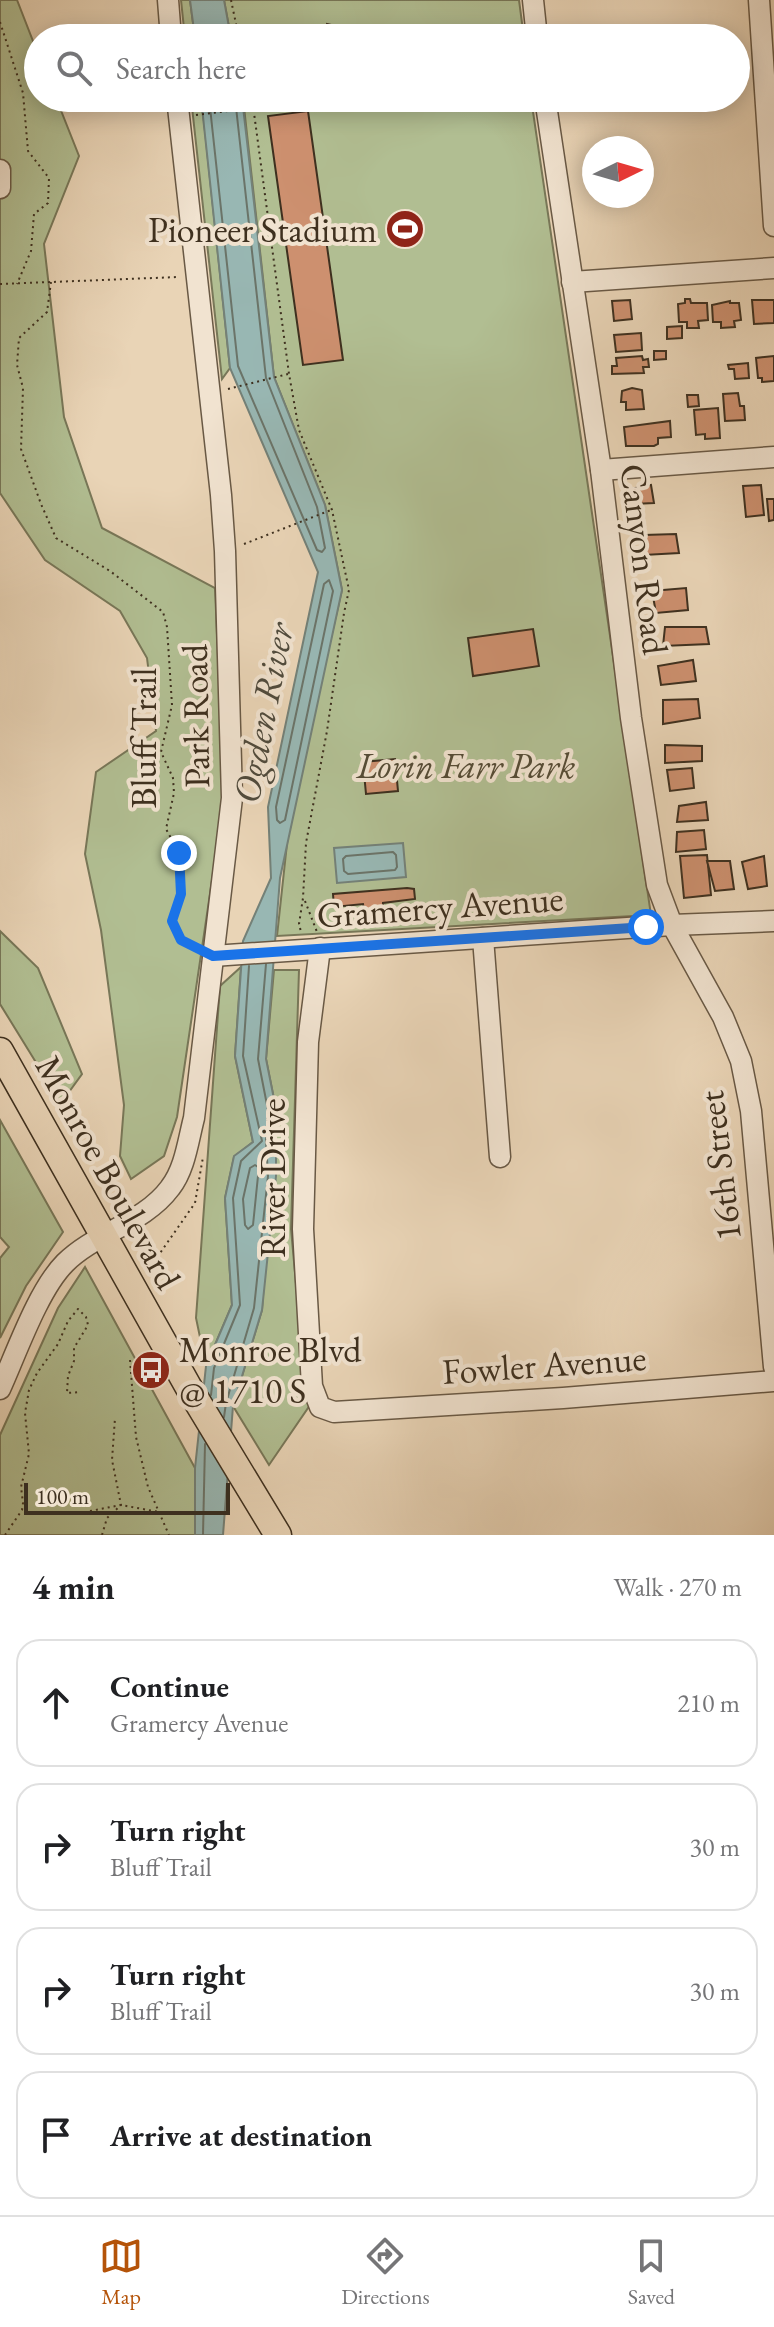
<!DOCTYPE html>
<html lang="en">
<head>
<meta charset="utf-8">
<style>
	:root { --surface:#fff; --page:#f6f6f6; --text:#202124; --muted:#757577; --line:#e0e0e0; --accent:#b45309 }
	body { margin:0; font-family:"EB Garamond",serif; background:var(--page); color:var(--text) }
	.compass { position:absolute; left:582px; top:136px; width:72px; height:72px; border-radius:50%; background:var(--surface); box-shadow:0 4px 20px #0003; rotate:85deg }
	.scale { position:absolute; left:24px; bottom:20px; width:206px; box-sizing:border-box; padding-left:8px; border:4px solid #3e301f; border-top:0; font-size:22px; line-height:28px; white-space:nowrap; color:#3e301f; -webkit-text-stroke:6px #f1e3d0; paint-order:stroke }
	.stop { position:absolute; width:24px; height:24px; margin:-18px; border:6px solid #1a73e8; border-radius:50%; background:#fff }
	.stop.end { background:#1a73e8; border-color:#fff; box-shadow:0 2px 8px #0008 }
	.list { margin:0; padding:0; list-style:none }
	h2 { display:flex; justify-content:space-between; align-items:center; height:104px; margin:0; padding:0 32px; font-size:34px }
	h2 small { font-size:26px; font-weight:400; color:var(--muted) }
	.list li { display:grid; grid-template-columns:52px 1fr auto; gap:24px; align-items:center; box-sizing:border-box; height:128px; margin:0 16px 16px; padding:0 16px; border:2px solid var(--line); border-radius:24px }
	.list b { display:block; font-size:30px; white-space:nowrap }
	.list p { margin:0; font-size:26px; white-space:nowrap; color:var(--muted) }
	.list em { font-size:26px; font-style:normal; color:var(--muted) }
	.icon { flex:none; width:44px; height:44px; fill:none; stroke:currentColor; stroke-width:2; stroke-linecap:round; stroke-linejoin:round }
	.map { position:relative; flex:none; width:774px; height:1535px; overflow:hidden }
	.search { position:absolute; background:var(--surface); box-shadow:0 4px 20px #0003; left:24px; right:24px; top:24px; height:88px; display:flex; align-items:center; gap:20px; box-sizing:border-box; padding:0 28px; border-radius:44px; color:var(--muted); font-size:30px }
	.sheet { height:680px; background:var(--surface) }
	nav { display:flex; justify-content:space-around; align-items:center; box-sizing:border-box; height:112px; border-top:2px solid var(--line); background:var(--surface); font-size:22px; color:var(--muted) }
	nav a { display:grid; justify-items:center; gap:4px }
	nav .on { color:var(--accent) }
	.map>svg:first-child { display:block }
	.green { fill:#b1be92; stroke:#787758; stroke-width:2 }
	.water { fill:#98b7b3; stroke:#748178; stroke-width:2 }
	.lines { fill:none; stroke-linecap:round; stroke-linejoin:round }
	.shore { stroke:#6b7469; stroke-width:2 }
	.building { fill:#cd906f; stroke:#3e301f; stroke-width:2 }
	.minor-casing { stroke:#695945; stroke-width:23 }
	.major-casing { stroke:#3e301f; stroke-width:29 }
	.path { stroke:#3e301f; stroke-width:2; stroke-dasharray:2 4; stroke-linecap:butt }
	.minor { stroke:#f1e3d0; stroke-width:20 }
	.major { stroke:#e9d4b6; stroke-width:26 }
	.route { stroke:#1a73e8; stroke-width:10 }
	.labels { text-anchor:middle; stroke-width:8; stroke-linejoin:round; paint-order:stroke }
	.poi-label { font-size:36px; fill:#3e301f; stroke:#f1e3d0; text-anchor:end }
	.street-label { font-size:36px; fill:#3e301f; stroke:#f1e3d0 }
	.park-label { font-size:36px; font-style:italic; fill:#554c36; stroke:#f1e3d0 }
	.water-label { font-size:38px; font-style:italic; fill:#504b3d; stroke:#f1e3d0 }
</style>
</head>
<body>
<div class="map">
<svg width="774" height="1535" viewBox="0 0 774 1535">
	<rect width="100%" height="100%" fill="#e9d4b6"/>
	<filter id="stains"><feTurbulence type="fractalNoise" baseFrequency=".0025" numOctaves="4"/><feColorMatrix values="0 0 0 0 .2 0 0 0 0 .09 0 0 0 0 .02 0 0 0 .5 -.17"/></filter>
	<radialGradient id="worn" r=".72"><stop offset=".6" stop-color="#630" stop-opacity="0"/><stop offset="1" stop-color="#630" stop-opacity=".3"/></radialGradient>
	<g class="green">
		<polygon points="0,0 17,0 38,54 38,98 56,98 79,156 44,244 64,417 102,528 215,588 224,799 177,1117 164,1156 131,1179 120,1156 124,1105 101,930 85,854 96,772 156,731 147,658 120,611 45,560 0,493"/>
		<polygon points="181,0 190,0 195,38 185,38"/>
		<polygon points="224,0 519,0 524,38 231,38"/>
		<polygon points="191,98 201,98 204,122 230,368 222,379"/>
		<polygon points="243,98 531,98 651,915 277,936 290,816 342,590 325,505 274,377"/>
		<polygon points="0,931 38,968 82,1074 61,1103 0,1004"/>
		<polygon points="241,967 235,1056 253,1142 234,1157 225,1198 232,1305 206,1366 196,1318 220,986"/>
		<polygon points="274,970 299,970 291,1229 306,1393 310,1405 269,1465 233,1406 262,1310 276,1109 266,1059"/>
		<polygon points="0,1120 63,1232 26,1286 0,1338 0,1258 9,1247 0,1237"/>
		<polygon points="85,1267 195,1468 195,1535 0,1535 0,1435 58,1308"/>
	</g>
	<g class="water">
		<polygon points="190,0 224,0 231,38 195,38"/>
		<polygon points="201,98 242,98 274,377 325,505 342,590 280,878 266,1059 276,1109 276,1176 262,1310 233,1406 223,1535 195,1535 195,1468 206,1366 232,1305 225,1198 234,1156 253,1142 235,1056 243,941 271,878 268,807 318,572 230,368"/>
		<polygon points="403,843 406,877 337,883 334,848"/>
	</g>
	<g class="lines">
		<g class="shore">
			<polyline points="209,98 238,366 317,550 322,552 325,548 317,507 266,378 235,98"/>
			<polygon points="329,580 333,591 285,820 280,823 277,820 276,807 324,584"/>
			<polygon points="393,852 396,855 397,867 395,870 348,874 344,871 343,859 346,856"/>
			<polygon points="255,1165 258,1167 258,1176 253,1225 248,1229 245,1225 243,1199 250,1168"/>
			<polyline points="211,1395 214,1368 240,1305 233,1198 241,1161 262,1141 243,1056 249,966"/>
			<polyline points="224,1417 226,1403 254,1308 268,1176 266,1141 268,1110 258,1059 266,964"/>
			<polyline points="203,1535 205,1444"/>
		</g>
	</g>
	<g class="building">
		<polygon points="327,24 365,33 364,38 324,38"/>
		<polygon points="284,26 285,38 269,38 268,28"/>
		<polygon points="308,111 343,360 303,365 268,116"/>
		<polygon points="685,299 690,299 691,303 707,303 708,320 698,321 699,328 687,328 687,322 679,322 678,304 685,303"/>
		<polygon points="630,300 632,319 614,321 612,301"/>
		<polygon points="752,300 774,300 774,323 754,324"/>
		<polygon points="730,301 730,303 739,303 741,320 734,321 735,327 721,328 721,322 713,322 712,305"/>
		<polygon points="682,326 682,338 667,339 667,327"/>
		<polygon points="641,333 642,350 616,352 614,335"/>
		<polygon points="654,351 666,351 666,359 654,360"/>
		<polygon points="642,356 643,360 648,359 649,367 643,367 644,373 612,374 612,366 617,366 616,358"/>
		<polygon points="774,356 774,381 762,382 762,378 758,378 756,358"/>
		<polygon points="748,363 749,378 735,379 734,369 729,369 728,365"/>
		<polygon points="632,388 642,390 644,409 626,410 626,402 621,402 622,391"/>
		<polygon points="738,393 740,406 744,406 745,420 725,421 723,394"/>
		<polygon points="687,395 698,395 699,406 688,407"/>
		<polygon points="718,408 720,438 705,439 705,434 696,435 694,410"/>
		<polygon points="670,421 671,437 658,438 658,444 654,446 626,446 624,427"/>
		<polygon points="651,485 654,503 633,504 630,489"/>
		<polygon points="761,485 764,515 746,517 743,486"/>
		<polygon points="767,499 774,499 774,520 769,521"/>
		<polygon points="676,534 679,553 644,555 644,535"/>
		<polygon points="686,588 688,610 656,613 652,591"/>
		<polygon points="665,627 706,627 709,644 663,646"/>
		<polygon points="533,629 539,666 473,676 468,638"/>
		<polygon points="693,660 696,681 661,685 658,666"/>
		<polygon points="698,699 700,718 663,724 663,700"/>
		<polygon points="665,745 702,746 702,761 665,763"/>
		<polygon points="395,759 398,791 366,794 363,762"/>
		<polygon points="692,768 694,788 670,791 667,770"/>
		<polygon points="706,802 708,820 677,822 679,806"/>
		<polygon points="704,830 706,849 676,852 677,832"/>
		<polygon points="707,855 711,895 684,898 680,856"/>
		<polygon points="764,856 767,886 748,889 742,862"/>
		<polygon points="707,861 730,861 734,889 715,891"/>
		<polygon points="407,888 414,889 415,899 383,903 383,909 364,910 363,904 334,907 333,894"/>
	</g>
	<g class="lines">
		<g class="minor-casing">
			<g id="minor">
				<polyline points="168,0 171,38"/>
				<polyline points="533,0 537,38"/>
				<polyline points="759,0 774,226"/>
				<polyline points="545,98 601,470 631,718 657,885 672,925 723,1017 741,1061 751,1111 774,1367"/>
				<polyline points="0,170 0,188"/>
				<polyline points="572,282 774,268"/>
				<polyline points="601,470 774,457"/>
				<polyline points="483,938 500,1157"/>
				<polyline points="320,948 308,1042 303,1229 312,1386 320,1407 334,1412 563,1398 774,1381"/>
				<polyline points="213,956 672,925 774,921"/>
				<path d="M0,1389C16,1354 38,1290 65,1263C95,1233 144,1223 170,1188C185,1169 188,1141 194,1118L232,798L225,551L221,495L177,98"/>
			</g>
		</g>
		<g class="major-casing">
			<polyline id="major" points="0,1051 189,1388 278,1535"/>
		</g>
		<g class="path">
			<polyline points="231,0 239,38"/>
			<polyline points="0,22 23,93 28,151 49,178 48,203 34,214 31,251 17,284"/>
			<polyline points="252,98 289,374 299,430 332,510 349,590 344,613 327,731 306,843 303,898 299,924 301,932"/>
			<polyline points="196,115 253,108"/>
			<polyline points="51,282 47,312 19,338 17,365 23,388 21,449 41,504 56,538 110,571 163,612 167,627 172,705 161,752 173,778 174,793 166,829 179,853 181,894 172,921 181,940 196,947"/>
			<polyline points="0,284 179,277"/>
			<polyline points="228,389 288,374"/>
			<polyline points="244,544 331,510"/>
			<polyline points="305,901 317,932"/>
			<polyline points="156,1263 158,1256 195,1203 203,1157"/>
			<polyline points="130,1360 136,1437 148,1487 169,1535"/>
			<polyline points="90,1511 121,1505 159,1512"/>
			<polyline points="5,1535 22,1510 23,1503 21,1487 29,1454 25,1413 29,1390 37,1373 58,1344 68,1321 78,1309 86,1317 88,1325 74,1348 74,1361 68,1376 67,1393 81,1392"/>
			<polyline points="102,1535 107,1518 121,1505 112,1460 115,1418"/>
		</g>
		<use href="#minor" class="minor"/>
		<use href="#major" class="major"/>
	</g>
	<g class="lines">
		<polyline class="route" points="179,853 181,894 172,921 181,940 213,956 646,927"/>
	</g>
	<defs>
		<g id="stadium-disc" transform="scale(2)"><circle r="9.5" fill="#8f2418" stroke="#f1e3d0"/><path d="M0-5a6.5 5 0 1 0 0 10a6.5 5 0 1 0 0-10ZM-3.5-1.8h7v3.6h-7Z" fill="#fff"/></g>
		<g id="bus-disc" transform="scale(2)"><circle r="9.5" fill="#8f2418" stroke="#f1e3d0"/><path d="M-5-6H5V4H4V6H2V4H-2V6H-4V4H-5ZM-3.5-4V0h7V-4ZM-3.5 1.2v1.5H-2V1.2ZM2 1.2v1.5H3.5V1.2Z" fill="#fff"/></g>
	</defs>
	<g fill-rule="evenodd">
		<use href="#stadium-disc" x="405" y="229"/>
		<use href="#bus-disc" x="151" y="1370"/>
	</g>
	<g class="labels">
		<g class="poi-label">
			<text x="377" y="242">Pioneer Stadium</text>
			<text x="179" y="1362" text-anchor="start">Monroe Blvd<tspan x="179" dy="41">@ 1710 S</tspan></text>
		</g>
		<g class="street-label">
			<text transform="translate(645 559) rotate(83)" y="13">Canyon Road</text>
			<text transform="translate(195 716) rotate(-91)" y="13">Park Road</text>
			<text transform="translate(143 738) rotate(-90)" y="13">Bluff Trail</text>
			<text transform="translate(440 906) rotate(-4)" y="13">Gramercy Avenue</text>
			<text transform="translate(719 1166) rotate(-97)" y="13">16th Street</text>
			<text transform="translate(109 1172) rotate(61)" y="13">Monroe Boulevard</text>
			<text transform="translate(272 1178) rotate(-90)" y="13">River Drive</text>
			<text transform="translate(544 1364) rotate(-4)" y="13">Fowler Avenue</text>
		</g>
		<g class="park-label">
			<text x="466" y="778">Lorin Farr Park</text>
		</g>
		<g class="water-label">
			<text transform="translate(263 713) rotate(-79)" y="13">Ogden River</text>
		</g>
	</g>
	<rect width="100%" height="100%" filter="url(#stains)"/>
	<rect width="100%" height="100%" fill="url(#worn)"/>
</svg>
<svg class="compass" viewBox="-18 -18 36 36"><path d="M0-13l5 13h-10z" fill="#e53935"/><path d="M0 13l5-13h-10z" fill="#757577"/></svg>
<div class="scale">100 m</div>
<div class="stop" style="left:646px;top:927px"></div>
<div class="stop end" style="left:179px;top:853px"></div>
<div class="search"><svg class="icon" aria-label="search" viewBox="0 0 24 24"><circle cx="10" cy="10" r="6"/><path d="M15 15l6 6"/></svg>Search here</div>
</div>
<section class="sheet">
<h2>4 min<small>Walk · 270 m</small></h2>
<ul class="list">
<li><svg class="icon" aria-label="ahead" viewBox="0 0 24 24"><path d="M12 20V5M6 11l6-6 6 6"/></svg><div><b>Continue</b><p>Gramercy Avenue</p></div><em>210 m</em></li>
<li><svg class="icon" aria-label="right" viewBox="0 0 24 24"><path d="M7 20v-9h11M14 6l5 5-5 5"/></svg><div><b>Turn right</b><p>Bluff Trail</p></div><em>30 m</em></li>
<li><svg class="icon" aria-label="right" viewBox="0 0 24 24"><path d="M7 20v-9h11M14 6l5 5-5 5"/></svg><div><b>Turn right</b><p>Bluff Trail</p></div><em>30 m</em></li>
<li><svg class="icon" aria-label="arrive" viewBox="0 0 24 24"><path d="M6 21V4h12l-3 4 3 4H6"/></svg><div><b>Arrive at destination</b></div></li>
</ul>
</section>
<nav>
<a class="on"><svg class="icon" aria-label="map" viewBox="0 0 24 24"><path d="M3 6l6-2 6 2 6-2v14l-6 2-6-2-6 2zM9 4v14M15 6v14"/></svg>Map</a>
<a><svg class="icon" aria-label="directions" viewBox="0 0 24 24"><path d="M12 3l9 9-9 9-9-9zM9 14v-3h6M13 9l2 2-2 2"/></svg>Directions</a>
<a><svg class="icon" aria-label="saved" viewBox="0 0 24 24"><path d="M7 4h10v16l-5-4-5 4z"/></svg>Saved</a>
</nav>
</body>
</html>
